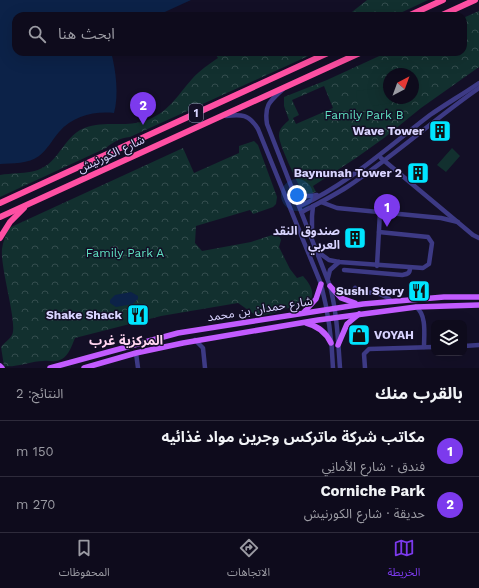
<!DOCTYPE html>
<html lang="ar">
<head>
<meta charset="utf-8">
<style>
	:root { --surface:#0e0b1c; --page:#171425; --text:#f1f3f6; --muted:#9b9ba3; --line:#2e2b3b; --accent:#7c3aed }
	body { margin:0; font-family:"Work Sans","Noto Sans Arabic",sans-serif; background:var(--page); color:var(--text); direction:rtl }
	.controls { position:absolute; right:12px; bottom:12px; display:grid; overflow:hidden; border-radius:8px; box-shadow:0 4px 16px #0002 }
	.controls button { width:36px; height:36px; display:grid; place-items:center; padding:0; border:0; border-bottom:1px solid var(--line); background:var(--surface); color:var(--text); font:20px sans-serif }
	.compass { position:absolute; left:383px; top:68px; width:36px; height:36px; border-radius:50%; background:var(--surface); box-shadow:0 4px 16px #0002; rotate:41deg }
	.you { position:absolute; left:297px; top:195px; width:14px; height:14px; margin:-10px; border:3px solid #fff; border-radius:50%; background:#1a73e8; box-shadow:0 0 0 6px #1a73e833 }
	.badge { display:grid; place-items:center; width:26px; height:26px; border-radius:50%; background:var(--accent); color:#fff; font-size:13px; font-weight:700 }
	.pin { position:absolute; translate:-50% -33px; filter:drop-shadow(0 1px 2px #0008) }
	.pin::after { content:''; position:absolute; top:21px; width:14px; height:12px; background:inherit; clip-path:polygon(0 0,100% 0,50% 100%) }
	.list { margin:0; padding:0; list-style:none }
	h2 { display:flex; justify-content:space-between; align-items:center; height:52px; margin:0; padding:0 16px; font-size:17px }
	h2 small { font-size:13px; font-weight:400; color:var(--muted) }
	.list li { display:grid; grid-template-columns:26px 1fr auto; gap:12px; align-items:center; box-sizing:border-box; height:56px; padding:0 16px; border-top:1px solid var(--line) }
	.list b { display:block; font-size:15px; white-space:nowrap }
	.list p { margin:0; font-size:13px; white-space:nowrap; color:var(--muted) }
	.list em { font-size:13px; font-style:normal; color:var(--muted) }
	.icon { flex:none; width:22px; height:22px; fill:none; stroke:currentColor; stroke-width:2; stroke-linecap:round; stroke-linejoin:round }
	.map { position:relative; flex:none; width:479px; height:368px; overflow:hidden; direction:ltr }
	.search { position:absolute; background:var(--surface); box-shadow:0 4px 16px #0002; left:12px; right:12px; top:12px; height:44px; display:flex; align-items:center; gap:10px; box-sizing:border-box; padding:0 14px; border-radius:12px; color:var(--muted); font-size:15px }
	.sheet { height:164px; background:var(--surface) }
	nav { display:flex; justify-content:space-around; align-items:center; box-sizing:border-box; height:56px; border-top:1px solid var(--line); background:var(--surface); font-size:11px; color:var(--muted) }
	nav a { display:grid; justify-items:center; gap:2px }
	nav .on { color:var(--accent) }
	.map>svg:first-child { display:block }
	.forest { fill:url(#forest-crowns); fill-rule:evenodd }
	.garden { fill:#12302f }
	.water { fill:#0c2248 }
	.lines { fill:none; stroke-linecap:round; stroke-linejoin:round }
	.minor { stroke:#3d3a85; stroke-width:4.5 }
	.major { stroke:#c25bff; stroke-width:5.5 }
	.highway { stroke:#ff4fa3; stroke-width:6 }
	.labels { text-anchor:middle; stroke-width:3; stroke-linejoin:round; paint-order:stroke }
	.shield { fill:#130f26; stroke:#9e99be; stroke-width:1 }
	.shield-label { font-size:11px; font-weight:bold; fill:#d9d4ff }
	.park-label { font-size:12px; fill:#5fe0c0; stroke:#130f26 }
	.poi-label { font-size:12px; font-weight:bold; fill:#d9d4ff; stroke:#130f26; text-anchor:end }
	.street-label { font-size:12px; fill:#d9d4ff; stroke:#130f26 }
	.neighbourhood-label { font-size:13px; font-weight:bold; fill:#ffd6f0; stroke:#130f26 }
</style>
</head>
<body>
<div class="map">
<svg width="479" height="368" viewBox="0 0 479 368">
	<defs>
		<pattern id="forest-crowns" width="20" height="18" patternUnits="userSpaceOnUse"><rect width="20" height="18" fill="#12302f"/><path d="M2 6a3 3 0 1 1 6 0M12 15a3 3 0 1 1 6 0" fill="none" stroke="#344d4e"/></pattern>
	</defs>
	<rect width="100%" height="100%" fill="#130f26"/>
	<g class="forest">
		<polygon points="367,0 428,0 394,16 347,16"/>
		<path d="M479,11V67L421,108L384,138L356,158L313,186L316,192L309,194L303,193C298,184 278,143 279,135C279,128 285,124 289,120L284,106V97L327,80L388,52H463V18ZM389,74H413V98H389ZM324,86L333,108L296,124L293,118L299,115L292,100Z"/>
		<path d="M214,52H317L130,137C120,138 113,142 106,148L0,197V175C24,171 40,177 57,155C64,146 70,136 80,130C101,119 123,128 145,121C168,113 177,96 192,79C199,71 209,64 218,58Z"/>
		<path d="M254,141L258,145L277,197L276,204L273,207L253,214L250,210L196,226L195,243L202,251L251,242L278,233L281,240L279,247L290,269L297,278L303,276C311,285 317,295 307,305L283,309L274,313L258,316L254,314L238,303L161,316L75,338C72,345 69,355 62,359C55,363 50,360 43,361C32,361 14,368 4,366L1,347C4,343 10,339 12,335C18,324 0,268 2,249C3,241 6,235 9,228L183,148L194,173L239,153V146Z"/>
	</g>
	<g class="garden">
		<polygon points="387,87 390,103 373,106 374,109 364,111 363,107 358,107 356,91"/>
		<polygon points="452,148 460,156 446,172 437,165"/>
	</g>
	<g class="water">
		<path d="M0,0H191L156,16H16V52H111C116,70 119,96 114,113C94,111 73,116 59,132C53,139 47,150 39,156C29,164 12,163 0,164Z"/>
		<polygon points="131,292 138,296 138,299 133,304 116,307 110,303 110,300 115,295"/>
	</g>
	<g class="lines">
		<g class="minor">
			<path d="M283,89C270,101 264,105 267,124L330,286C337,313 338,340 340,368"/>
			<path d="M226,116C241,114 249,114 258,129L321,284C328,311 332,340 333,368"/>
			<polyline points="381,158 473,235 479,238"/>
			<path d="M294,192C302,197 309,197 317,195"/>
			<polyline points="321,202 337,208 441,218 458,222"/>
			<path d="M300,206C348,184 388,147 430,115C446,104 463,94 479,83"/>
			<path d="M302,212C317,204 333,196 347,187C393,157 434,119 479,88"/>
			<polyline points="312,235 312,216 313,206"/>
			<polyline points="318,252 329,260 339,262 423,268 429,264 432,243 428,237 379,232"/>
			<polyline points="377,266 380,212"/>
			<path d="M344,270L402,275C407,274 410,274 410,268"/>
			<polyline points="328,278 330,270 339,262"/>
			<path d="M355,288C362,296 379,288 391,301"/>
			<path d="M416,307C427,315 424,335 424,347"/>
			<polyline points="195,340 203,348 205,368"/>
			<polyline points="464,346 479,345"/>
			<polyline points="136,353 138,368"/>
			<polyline points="365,368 364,354 369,349 434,347"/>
		</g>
		<g class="major">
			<polyline points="330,286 341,298 355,303"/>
			<polyline points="304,312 316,299 321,284"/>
			<path d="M306,323C318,326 326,332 331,343"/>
			<polyline points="338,345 347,324 359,314"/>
			<polyline points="0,366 2,368"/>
			<polyline points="50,368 178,333 363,304 444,297 479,297"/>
			<polyline points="84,368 136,353 183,343 318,320 416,307 479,305"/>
		</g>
		<g class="highway">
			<polyline points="408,16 443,0"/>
			<polyline points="440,16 475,0"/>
			<polyline points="0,203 330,52"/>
			<polyline points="0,217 362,52"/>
			<polyline points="0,238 10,222 24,208"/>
		</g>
	</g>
	<defs>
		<g id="building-square" transform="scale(1.15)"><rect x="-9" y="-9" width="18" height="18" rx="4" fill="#00e5ff" stroke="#130f26"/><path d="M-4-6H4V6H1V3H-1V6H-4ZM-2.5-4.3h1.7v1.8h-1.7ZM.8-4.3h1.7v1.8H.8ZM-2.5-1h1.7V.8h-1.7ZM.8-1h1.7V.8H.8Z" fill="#111"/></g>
		<g id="restaurant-square" transform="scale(1.15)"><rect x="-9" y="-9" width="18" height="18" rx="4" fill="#00e5ff" stroke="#130f26"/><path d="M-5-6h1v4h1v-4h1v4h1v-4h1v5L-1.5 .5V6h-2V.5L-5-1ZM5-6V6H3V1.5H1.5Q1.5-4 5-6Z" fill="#111"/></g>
		<g id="shop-square" transform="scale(1.15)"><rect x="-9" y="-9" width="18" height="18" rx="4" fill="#00e5ff" stroke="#130f26"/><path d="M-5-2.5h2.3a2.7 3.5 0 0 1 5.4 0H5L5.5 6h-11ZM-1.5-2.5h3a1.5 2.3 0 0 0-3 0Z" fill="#111"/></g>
	</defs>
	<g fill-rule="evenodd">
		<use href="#building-square" x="440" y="131"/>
		<use href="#building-square" x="418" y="173"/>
		<use href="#building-square" x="355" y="238"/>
		<use href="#restaurant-square" x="419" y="291"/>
		<use href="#restaurant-square" x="138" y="315"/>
		<use href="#shop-square" x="359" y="335"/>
	</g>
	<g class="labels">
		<rect class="shield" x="189" y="104" width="14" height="18" rx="3"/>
		<g class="shield-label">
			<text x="196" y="117">1</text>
		</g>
		<g class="park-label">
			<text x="364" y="119">Family Park B</text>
			<text x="125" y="257">Family Park A</text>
		</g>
		<g class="poi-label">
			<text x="424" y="135">Wave Tower</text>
			<text x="402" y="177">Baynunah Tower 2</text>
			<text x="340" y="235">صندوق النقد<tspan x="340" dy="14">العربي</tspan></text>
			<text x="404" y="295">Sushi Story</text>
			<text x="122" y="319">Shake Shack</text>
			<text x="374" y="339" text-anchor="start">VOYAH</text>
		</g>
		<g class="street-label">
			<text transform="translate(111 154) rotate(-25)" y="4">شارع الكورنيش</text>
			<text transform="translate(260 309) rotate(-9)" y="4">شارع حمدان بن محمد</text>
		</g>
		<g class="neighbourhood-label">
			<text x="126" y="345">المركزية غرب</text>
		</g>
	</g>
</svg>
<div class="controls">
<button><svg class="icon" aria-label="layers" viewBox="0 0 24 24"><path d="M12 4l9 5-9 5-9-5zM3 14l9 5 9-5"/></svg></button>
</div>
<svg class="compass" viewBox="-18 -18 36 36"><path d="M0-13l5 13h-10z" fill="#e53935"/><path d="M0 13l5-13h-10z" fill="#9b9ba3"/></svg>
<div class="you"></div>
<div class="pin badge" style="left:387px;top:227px">1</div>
<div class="pin badge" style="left:143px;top:125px">2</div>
<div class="search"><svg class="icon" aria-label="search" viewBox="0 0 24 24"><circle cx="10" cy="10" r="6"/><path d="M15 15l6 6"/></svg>ابحث هنا</div>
</div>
<section class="sheet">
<h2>بالقرب منك<small>النتائج: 2</small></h2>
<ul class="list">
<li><span class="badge">1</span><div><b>مكاتب شركة ماتركس وجرين مواد غذائيه</b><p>فندق · شارع الأمانِي</p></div><em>150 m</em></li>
<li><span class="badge">2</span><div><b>Corniche Park</b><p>حديقة · شارع الكورنيش</p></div><em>270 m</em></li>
</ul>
</section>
<nav>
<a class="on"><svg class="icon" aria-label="map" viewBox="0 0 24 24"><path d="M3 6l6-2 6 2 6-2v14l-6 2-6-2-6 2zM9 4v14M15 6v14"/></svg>الخريطة</a>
<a><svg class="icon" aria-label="directions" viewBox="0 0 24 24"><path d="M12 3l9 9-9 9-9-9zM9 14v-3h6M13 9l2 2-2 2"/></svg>الاتجاهات</a>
<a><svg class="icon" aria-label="saved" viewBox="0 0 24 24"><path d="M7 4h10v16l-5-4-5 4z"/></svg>المحفوظات</a>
</nav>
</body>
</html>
